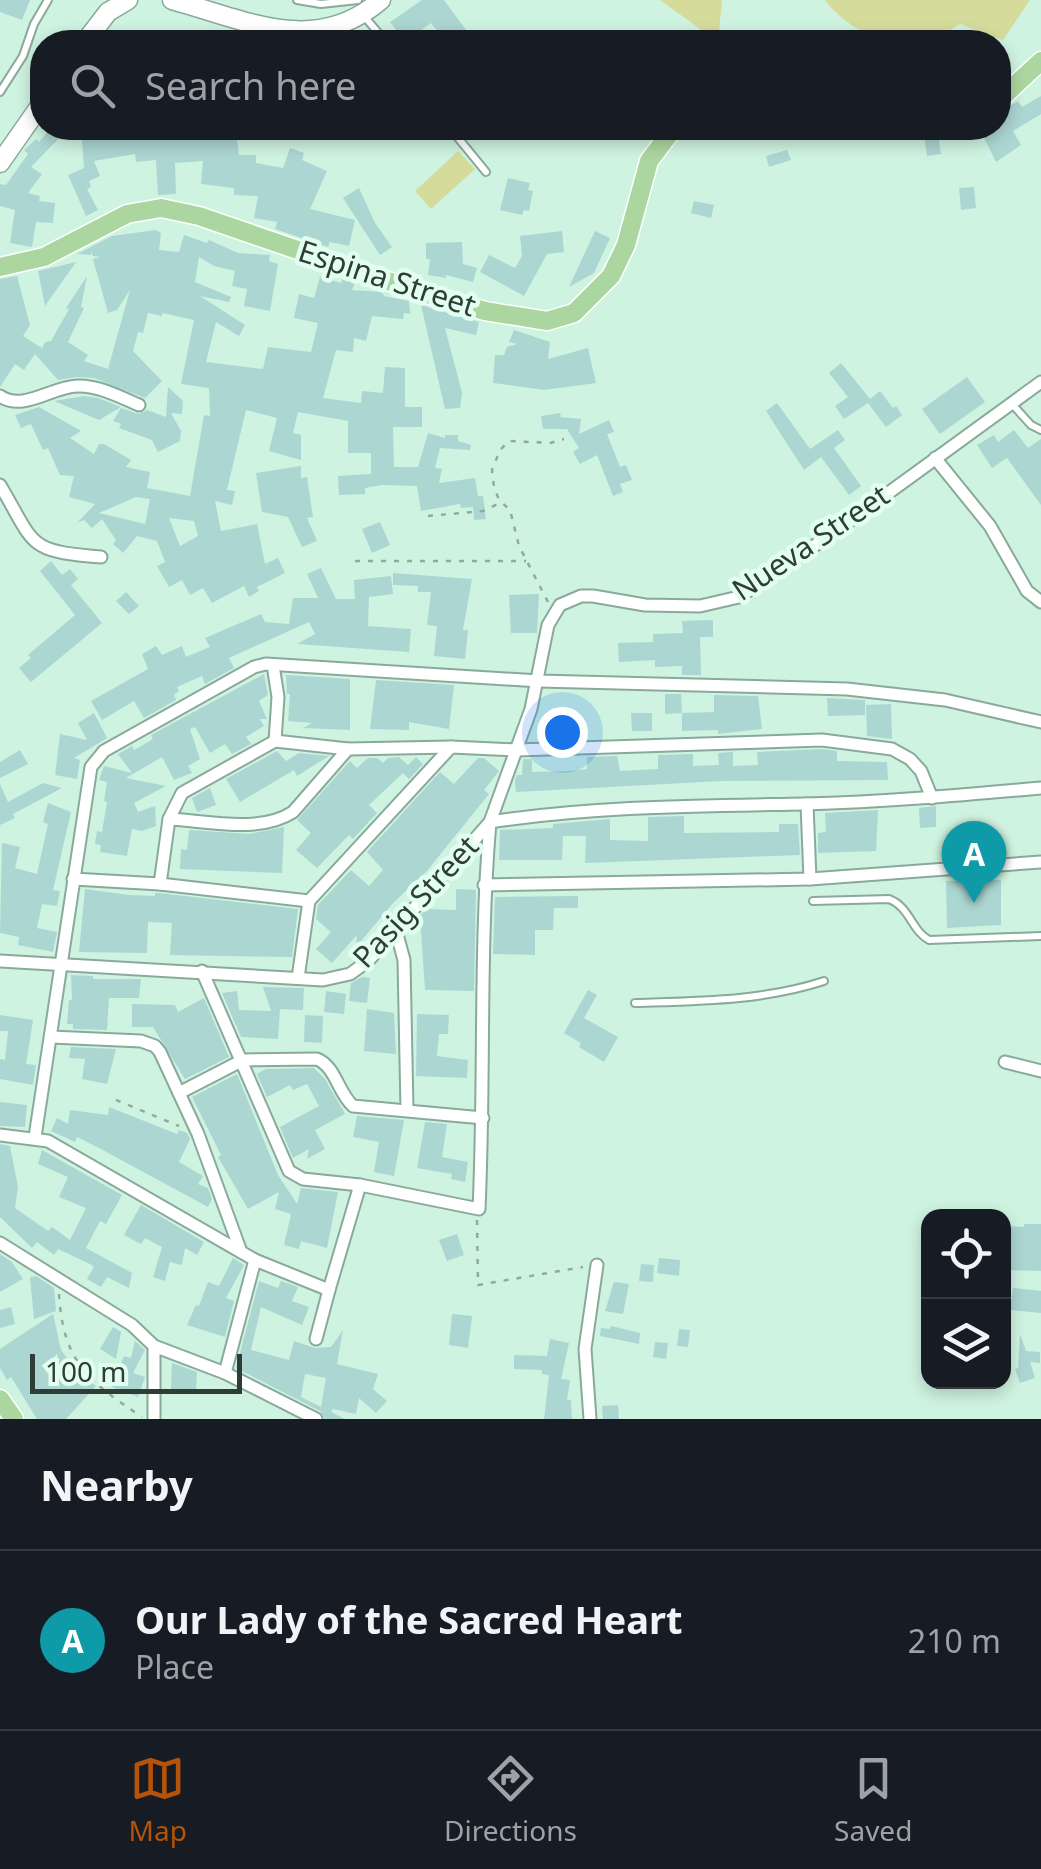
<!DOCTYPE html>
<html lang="en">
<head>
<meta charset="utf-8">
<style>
	:root { --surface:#171b24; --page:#242831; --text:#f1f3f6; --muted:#9ea1a6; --line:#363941; --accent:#b45309 }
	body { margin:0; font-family:"Noto Sans",sans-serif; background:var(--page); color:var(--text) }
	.controls { position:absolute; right:30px; bottom:30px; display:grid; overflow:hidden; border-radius:20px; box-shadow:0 5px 15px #0003 }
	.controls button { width:90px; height:90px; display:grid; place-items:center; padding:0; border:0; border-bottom:2px solid var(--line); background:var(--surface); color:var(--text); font:50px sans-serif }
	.scale { position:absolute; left:30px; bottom:25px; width:212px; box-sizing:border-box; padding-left:10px; border:5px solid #2f3d36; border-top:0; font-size:28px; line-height:35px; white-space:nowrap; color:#2f3d36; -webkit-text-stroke:8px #e1fef0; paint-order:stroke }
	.you { position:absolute; left:562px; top:732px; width:35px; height:35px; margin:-25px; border:8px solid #fff; border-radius:50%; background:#1a73e8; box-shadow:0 0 0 15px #1a73e833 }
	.badge { display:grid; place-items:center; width:65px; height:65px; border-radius:50%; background:var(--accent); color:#fff; font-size:32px; font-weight:700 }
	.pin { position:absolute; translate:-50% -82px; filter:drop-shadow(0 2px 5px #0008) }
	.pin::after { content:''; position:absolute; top:52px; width:35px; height:30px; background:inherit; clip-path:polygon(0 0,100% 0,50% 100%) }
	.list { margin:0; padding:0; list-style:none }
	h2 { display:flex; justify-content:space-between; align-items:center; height:130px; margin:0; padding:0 40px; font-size:42px }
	h2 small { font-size:32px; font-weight:400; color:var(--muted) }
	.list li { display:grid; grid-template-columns:65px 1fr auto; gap:30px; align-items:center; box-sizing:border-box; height:180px; padding:0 40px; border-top:2px solid var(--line) }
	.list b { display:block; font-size:38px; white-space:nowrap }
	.list p { margin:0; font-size:32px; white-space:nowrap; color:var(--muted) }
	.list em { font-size:32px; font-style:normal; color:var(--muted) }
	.icon { flex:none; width:55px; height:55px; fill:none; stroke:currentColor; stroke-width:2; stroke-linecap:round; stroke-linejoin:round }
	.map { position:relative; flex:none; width:1041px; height:1419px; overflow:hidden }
	.search { position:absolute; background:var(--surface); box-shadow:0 5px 15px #0003; left:30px; right:30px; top:30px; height:110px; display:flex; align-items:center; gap:25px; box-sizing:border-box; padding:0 35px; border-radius:40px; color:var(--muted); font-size:38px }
	.sheet { height:310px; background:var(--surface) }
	nav { display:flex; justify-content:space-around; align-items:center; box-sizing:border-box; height:140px; border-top:2px solid var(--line); background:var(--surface); font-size:28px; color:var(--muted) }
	nav a { display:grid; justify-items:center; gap:5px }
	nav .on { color:var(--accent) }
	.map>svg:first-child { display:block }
	.green { fill:#d5dc9b }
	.building { fill:#acd6d2; fill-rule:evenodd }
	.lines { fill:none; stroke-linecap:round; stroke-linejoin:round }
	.lane-casing { stroke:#89aa9a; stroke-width:10 }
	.street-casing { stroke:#89aa9a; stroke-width:15 }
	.secondary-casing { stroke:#89aa9a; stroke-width:21 }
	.primary-casing { stroke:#fff; stroke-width:21 }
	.path { stroke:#90ab9d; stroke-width:2.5; stroke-dasharray:5 8; stroke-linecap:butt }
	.lane { stroke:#fff; stroke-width:6 }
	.street { stroke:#fff; stroke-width:11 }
	.secondary { stroke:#fff; stroke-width:18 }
	.primary { stroke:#acd6a0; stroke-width:18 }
	.labels { text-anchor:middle; stroke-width:9; stroke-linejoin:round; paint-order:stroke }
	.street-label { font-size:30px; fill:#2f3d36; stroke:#e1fef0 }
</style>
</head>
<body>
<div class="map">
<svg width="1041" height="1419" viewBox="0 0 1041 1419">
	<rect width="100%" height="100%" fill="#cff3e1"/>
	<g class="green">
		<polygon points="660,0 722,0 718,42"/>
		<path d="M825,0H1030L1003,40L960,24C950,29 941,37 931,41C896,55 845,28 825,0Z"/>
		<polygon points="458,151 475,169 431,209 415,191"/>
	</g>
	<g class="building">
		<polygon points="0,0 30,0 22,20 0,12"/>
		<polygon points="422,0 444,0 475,42 446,42 431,23 405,42 390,22"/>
		<polygon points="1041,96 1041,114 1013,131 1021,145 996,162 979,128 998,128 998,113 1018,101 1022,107"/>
		<polygon points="51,128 69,128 31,167 42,174 28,193 40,196 39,201 55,203 53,223 36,222 32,247 10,243 15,210 0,206 0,184 6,185 28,154 24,150 36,139 39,142"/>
		<polygon points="81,128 98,128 99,139 141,131 140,128 221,128 222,135 236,133 239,155 256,155 256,163 283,168 290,148 304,153 302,160 327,171 310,209 355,220 349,246 330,242 328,247 319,244 275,229 277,222 254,218 258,196 234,195 234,188 201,184 203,161 175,163 176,194 158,195 156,160 136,162 135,154 94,161 100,176 89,181 91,187 87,189 98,210 86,216 68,175 84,168"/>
		<polygon points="923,128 937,128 941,154 927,156"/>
		<polygon points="787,150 791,160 769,167 766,156"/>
		<polygon points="508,178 530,183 528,190 533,191 529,211 524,210 522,215 500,210"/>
		<polygon points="974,187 976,208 961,210 959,188"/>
		<polygon points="359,188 375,223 392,247 380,255 343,198"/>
		<polygon points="694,201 714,205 711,218 691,213"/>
		<path d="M156,230L161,233L159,250L179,252L184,235L207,243L209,240L238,253L270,255L269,261L278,264L270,311L244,306L247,289L232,286L235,271L214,266L199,257L195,282L231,297L229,302L200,296L245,325L239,336L216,322L206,362L263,369L268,347L311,352L318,323L294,318L299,294L314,298L320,277L341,283L343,279L355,283L352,290L382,292L384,296L409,301L410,314L404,313L403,319L372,316L366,341L354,338L353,352L336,350L323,398L361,403L362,391L383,393L385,367L405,368V407H422V427H393L394,467H418L428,433L445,438V435H458V441L471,445L470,450L440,448L435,468L442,469L439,483L475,478L478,496H483L486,519L474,520L473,507L461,508L460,504L421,511L417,486L382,485L365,488V494L339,495L338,476L371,474V453H348V421L298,412L293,433L301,435V460L269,451L277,418L246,410L227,490L235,491L232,505L215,501L221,531L257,524L265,564L278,558L285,573L257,587L259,591L249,597L244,586L212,603L203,588L190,595L182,580L169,587L157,566L165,562L157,541L137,536L123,553L113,544L116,540L102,519L92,528L84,520L77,523L95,504L69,497L74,476L60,475L48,448L43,450L31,424L21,428L15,415L39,407L81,431L70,438L94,454L99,444H104L131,460L126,467L150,472L147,488L190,496L204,415L210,416L209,388L181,384L194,320L162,313V316L148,313L143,333L138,332L133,351L162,381L145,398L94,378L76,377L58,380L35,354L24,370L15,364L0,387V279L17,276L30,325L23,336L42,348L45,342L51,341L69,309L66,308L87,276L81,307L84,308L68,342L88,355L84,361L108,369L130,290L117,310L108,313L93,259L100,257L93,256L91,252V255L77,254L112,236ZM136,497L150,499L145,524L99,513ZM169,518L194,521L198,536L180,546Z"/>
		<polygon points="562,231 564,252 547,254 524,296 480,272 489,255 515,268 522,256 520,236"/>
		<polygon points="595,231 610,238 594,273 569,287"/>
		<polygon points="462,242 463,264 477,268 473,282 446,275 446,278 428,275 430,259 426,259 426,243"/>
		<polygon points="76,262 45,306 38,271"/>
		<polygon points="421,305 479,322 476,335 445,328 462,393 460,408 445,409"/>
		<polygon points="514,330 550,342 548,359 588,348 596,383 544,390 493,383 495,355 504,355 507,347 517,344 509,342"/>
		<polygon points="841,363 870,399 880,391 893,408 896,406 902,415 886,427 868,403 844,419 835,406 848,397 829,373"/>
		<polygon points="967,377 985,402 940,434 922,409"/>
		<polygon points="168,387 183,401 182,414 171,413 181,431 180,441 158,452 152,440 119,428 121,424 113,421 121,408 139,414 147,410 166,417"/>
		<polygon points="84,396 98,398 121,407 99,420 54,401"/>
		<polygon points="777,403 810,449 838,430 845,440 834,448 861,486 849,495 821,457 804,470 766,411"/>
		<polygon points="560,413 561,417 581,419 579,434 609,420 614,432 607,434 620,467 626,465 632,480 620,484 623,492 613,496 597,455 580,464 573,452 579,448 567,429 543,429 541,416"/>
		<polygon points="1014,430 1028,448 1041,439 1041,505 1007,458 992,468 977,445 994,435 998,442"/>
		<polygon points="301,466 301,478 307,477 313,517 307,518 317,541 302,547 288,517 262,512 256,473"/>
		<polygon points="380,522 390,545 372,553 362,529"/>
		<polygon points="51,561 62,575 70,569 78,579 71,585 102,623 31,682 19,668 31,658 28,655 75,615 40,571"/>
		<polygon points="321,568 336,599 355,599 354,580 391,576 393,594 369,597 368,626 411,629 409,652 297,644 315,634 309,622 229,658 234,668 205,684 202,676 177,687 179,691 174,695 176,700 144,718 134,701 102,720 91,701 148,669 142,654 156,646 162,655 182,646 186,657 210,647 205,638 261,614 265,622 289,624 293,598 318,598 307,574"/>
		<polygon points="393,573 472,579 463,630 468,630 465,659 434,656 437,626 427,625 431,592 418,592 418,586 393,585"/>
		<polygon points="126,592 139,606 129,614 116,601"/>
		<polygon points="539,594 537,633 511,633 509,595"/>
		<polygon points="713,620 713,637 700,637 701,675 682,675 682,666 655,667 655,660 619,662 618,643 653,642 653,634 683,633 682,621"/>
		<polygon points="264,674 268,695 259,701 267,719 260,719 264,726 246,737 251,744 232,754 225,744 210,753 195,727 190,729 200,759 188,766 192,773 174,780 162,757 126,778 166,786 134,803 138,812 155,806 156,826 142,831 132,829 127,856 100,852 101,845 95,844 97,831 102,832 107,802 104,801 107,782 99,780 104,766 132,773 118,754 132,746 134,750 153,739 151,735"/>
		<polygon points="286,675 350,679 350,730 303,728 312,723 288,721 290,694 287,694"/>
		<polygon points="376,680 454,685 449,729 409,722 409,730 370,729"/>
		<polygon points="665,694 681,694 682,713 665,714"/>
		<polygon points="714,695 758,696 762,729 718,734 718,730 682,731 682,713 714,712"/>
		<polygon points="827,698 865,700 865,715 828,716"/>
		<polygon points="891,704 892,739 867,736 866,705"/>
		<polygon points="94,713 107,738 74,758 80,760 77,779 55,775 60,734 87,740 78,723"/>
		<polygon points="631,713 652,713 652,731 632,731"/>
		<polygon points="822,749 837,751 837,761 887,762 888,780 722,781 516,792 515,780 517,775 522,775 523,759 532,759 532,772 568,771 587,769 587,757 617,756 620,771 658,769 658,755 693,754 693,766 719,765 718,753 733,752 733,766 758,765 757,752"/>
		<polygon points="20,750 28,764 0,778 0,762"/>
		<polygon points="277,751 286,761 299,753 329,756 297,776 294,770 240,802 226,779"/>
		<polygon points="399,757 408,765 416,757 423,764 409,779 403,773 369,805 377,813 353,839 349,835 346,838 317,868 296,850 311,833 297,820 350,761 357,768 368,758 377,758 383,763 388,758"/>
		<polygon points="478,758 484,758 499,771 484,790 489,794 426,872 393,903 356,947 357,935 332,963 316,949 331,932 316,919 318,905 351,870 369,886 383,870 367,852 440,772 454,784"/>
		<polygon points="43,783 62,788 13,814 15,818 0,825 0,784 8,802"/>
		<polygon points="210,788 216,805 197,812 192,798"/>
		<polygon points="48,803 71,812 53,890 60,891 57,906 42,904 37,928 57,932 53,952 18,945 19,937 0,933 2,843 20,847 15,868 37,874 48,824 43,822"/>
		<polygon points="936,806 936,827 920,828 919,808"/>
		<polygon points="878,810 876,851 818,853 818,833 826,832 825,813"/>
		<polygon points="684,816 684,833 779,832 779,824 798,824 800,855 585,863 586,836 563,836 562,860 499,860 500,830 553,828 553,824 610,819 610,840 648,841 648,817"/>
		<polygon points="284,827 282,873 180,869 181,849 187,850 189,830 249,834"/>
		<polygon points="1001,880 1001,925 947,928 946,881"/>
		<polygon points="85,889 129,895 155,896 155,893 159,893 298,909 292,957 170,955 172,923 148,922 147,953 79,952"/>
		<polygon points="456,889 476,890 474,991 425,990 420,916 426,909 456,910"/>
		<polygon points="578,896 578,908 554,908 553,930 535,930 535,955 493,954 495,897"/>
		<polygon points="71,975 93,976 93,979 141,979 139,998 109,998 107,1030 73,1029 73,1024 67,1024 69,1000 72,1000"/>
		<polygon points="362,977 370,978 367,1003 349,1001 351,983"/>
		<polygon points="263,987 304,988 303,1010 280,1009 278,1039 241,1037 222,993 237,991 239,1010 271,1011"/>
		<polygon points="588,990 597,995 584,1018 618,1037 604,1062 579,1047 581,1043 564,1033"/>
		<polygon points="326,991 346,994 344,1014 324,1012"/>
		<polygon points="204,998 229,1057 185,1079 153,1027 132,1027 132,1004 175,1005 178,1012"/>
		<polygon points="367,1009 394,1013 396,1054 364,1051"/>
		<polygon points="417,1014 449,1015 448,1034 439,1034 437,1056 468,1060 467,1078 416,1076"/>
		<polygon points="0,1015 33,1020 26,1064 36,1065 33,1085 0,1079 0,1059 5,1060 8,1031 0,1031"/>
		<polygon points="305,1015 323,1016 322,1043 304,1042"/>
		<polygon points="71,1047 116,1049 107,1084 82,1079 85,1059 69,1058"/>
		<polygon points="314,1068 325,1079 345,1114 315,1130 325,1149 307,1159 309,1149 293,1158 280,1127 319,1106 307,1084 293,1090 290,1085 267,1097 257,1074 266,1069"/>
		<polygon points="237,1074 278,1175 297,1204 301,1188 338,1192 327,1248 301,1241 299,1249 284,1245 291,1214 275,1209 279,1192 248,1209 218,1157 221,1155 192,1097"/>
		<polygon points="0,1102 27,1105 25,1127 0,1126"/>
		<polygon points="109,1107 177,1134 179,1130 187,1133 190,1139 179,1162 203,1176 198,1184 208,1188 212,1199 208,1207 99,1148 77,1137 75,1142 51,1131 57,1118 68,1124 70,1110 108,1115"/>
		<polygon points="357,1116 404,1120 394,1176 374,1172 379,1142 353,1137"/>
		<polygon points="425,1122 447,1124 442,1157 468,1162 465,1182 451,1179 452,1174 417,1168"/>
		<polygon points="0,1144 10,1146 18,1187 15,1208 48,1231 52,1227 70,1240 86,1208 59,1197 68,1177 38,1164 42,1150 122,1195 106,1224 100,1221 86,1248 132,1273 129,1288 107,1277 101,1287 87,1279 94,1267 90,1264 58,1249 54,1255 37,1242 32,1248 0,1217"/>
		<polygon points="141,1205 204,1242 197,1255 185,1248 182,1265 170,1262 165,1281 153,1277 162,1247 145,1238 141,1244 124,1235"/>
		<polygon points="1024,1224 1041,1224 1041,1271 1004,1270 1007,1226 1024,1227"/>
		<polygon points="457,1234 464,1255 447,1261 439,1240"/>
		<polygon points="0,1254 12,1262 23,1279 0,1292"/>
		<polygon points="233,1258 244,1265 226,1298 234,1301 225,1337 187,1325 196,1305 199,1306 208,1282 219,1286"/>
		<polygon points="659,1258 680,1260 679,1276 657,1273"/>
		<polygon points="641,1264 654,1265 653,1282 639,1281"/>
		<polygon points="36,1276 54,1288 56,1311 34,1319 30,1277"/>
		<path d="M259,1281L278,1288L281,1281L298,1287L292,1301L309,1307L302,1325L261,1307L251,1350L289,1360L294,1341L315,1348L331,1347L343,1330L337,1364L378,1374L373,1389L387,1401L376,1413L359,1398L356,1414L333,1409L331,1412L345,1419H325L320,1411L236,1368ZM305,1374L326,1378L321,1407L301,1397Z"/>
		<polygon points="614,1282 629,1284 623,1314 605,1311"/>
		<polygon points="1013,1288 1041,1291 1041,1313 1010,1310"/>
		<polygon points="11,1307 15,1324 0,1328 0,1310"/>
		<polygon points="53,1314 61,1350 77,1372 96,1386 66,1419 37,1419 11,1377 7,1380 0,1368 0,1349"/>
		<polygon points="452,1314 472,1316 468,1348 449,1345"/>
		<polygon points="611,1326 640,1333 639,1344 600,1336 601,1328 610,1329"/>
		<polygon points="113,1327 121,1332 116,1359 100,1349"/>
		<polygon points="679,1329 690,1330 688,1347 677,1346"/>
		<polygon points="1020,1334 1026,1351 1040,1352 1040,1363 1030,1362 1035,1378 1020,1383 1015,1369 1018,1368"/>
		<polygon points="550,1339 569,1343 561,1379 570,1380 567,1400 571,1400 572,1419 544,1419 549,1375 542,1374 542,1370 514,1369 514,1355 547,1356"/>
		<polygon points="135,1341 145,1350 133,1373 145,1377 138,1397 112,1387 124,1356 131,1358"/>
		<polygon points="655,1342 668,1343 666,1359 653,1357"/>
		<polygon points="172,1363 197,1372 196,1391 171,1389"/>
		<polygon points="618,1405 619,1419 603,1419 602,1406"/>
	</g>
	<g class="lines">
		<g class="lane-casing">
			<g id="lane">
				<polyline points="297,0 321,4 358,0"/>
				<polyline points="364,16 386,42"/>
				<polyline points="0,92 23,56 34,24 48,0"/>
				<polyline points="450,128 486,172"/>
				<polyline points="1012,404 1031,425 1041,430"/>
				<path d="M813,901L889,899C910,907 911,930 929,940L1041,936"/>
				<path d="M635,1003C699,1001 763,1001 824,981"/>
			</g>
		</g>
		<g class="street-casing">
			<g id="street">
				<path d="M0,396C23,412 51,387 77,386C98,385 120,397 139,405"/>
				<polyline points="935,458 990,526 1027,591 1041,602"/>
				<path d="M0,485C36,546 26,551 101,557"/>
				<polyline points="273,665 278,697 275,741"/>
				<polyline points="807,804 810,879"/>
				<path d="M169,819C208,821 259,834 293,812L348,749"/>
				<polyline points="73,879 160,884 309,901 451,747"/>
				<polyline points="160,884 169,819 182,793 275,741 348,749 451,747 517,750 822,740 892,749 910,759 921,771 932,798"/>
				<polyline points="484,885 810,879 1041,862"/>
				<polyline points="395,927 404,960 407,1110"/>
				<polyline points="0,961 323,980 350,974 368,961 490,822 531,709 548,625 560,605 581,596 593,596 645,605 700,606 739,597 836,531 1041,382"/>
				<path d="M202,971L289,1171L303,1179L360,1185L479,1209C485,1080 479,950 490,822C595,806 698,806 804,804C883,802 962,795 1041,788"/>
				<polyline points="298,978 309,901"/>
				<polyline points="51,1037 141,1041 155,1046 160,1052 198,1134 241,1252"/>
				<polyline points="1005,1062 1041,1071"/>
				<path d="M179,1093L243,1060L317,1059C336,1067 338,1093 353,1106L483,1118"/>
				<polyline points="0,1135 48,1141 255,1260 329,1290 360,1185"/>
				<polyline points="35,1137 91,767 104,751 254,667 266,664 539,681 847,689 945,700 1041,722"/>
				<polyline points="0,1243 132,1325 154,1346 225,1373 316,1419"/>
				<polyline points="316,1339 329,1290"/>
				<polyline points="154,1346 154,1419"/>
				<polyline points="225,1373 255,1260"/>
				<polyline points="590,1419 585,1349 597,1265"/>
			</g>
		</g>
		<g class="secondary-casing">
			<g id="secondary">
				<path d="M172,0C246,20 315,57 381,0"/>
				<polyline points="85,42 108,12 128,0"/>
				<polyline points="0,163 42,103"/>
			</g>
		</g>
		<g class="primary-casing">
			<g id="primary">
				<polyline points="998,101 1041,61"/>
				<polyline points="0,267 44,257 127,214 161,208 199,216 414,290 485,311 547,321 574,313 611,276 626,245 649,161 674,128"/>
				<polyline points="0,1399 14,1419"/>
			</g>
		</g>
		<g class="path">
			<polyline points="428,516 483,511 500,503"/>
			<polyline points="355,561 526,561"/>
			<polyline points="548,602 519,546 510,510 499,500 494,487 492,470 500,450 509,441 550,443 564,439"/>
			<polyline points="116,1100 179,1126"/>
			<polyline points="477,1220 478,1285 583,1267"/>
			<path d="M59,1294C63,1362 88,1381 142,1417"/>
		</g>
		<use href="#lane" class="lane"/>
		<use href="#street" class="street"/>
		<use href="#secondary" class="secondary"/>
		<use href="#primary" class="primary"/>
	</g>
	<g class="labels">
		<g class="street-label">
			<text transform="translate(387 279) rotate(18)" y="10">Espina Street</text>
			<text transform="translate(811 543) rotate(-34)" y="10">Nueva Street</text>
			<text transform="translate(416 902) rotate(-47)" y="10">Pasig Street</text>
		</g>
	</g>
</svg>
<div class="controls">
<button><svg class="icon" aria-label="locate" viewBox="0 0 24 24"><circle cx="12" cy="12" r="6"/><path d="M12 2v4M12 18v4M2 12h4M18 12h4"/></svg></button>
<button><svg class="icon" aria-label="layers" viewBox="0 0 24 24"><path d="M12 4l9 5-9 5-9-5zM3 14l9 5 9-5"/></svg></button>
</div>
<div class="scale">100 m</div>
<div class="you"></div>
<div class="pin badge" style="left:974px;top:903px;background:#0f9aa8">A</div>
<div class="search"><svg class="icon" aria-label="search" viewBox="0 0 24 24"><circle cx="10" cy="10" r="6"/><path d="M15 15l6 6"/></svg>Search here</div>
</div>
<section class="sheet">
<h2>Nearby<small></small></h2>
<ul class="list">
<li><span class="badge" style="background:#0f9aa8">A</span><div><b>Our Lady of the Sacred Heart</b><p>Place</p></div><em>210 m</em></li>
</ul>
</section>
<nav>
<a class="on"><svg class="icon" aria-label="map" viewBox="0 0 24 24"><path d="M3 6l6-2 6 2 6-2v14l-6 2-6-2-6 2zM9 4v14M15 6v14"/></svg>Map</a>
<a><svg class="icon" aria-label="directions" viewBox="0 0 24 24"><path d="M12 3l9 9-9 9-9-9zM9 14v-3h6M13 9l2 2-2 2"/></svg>Directions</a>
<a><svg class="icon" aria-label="saved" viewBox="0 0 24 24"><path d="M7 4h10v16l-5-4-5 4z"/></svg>Saved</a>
</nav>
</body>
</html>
